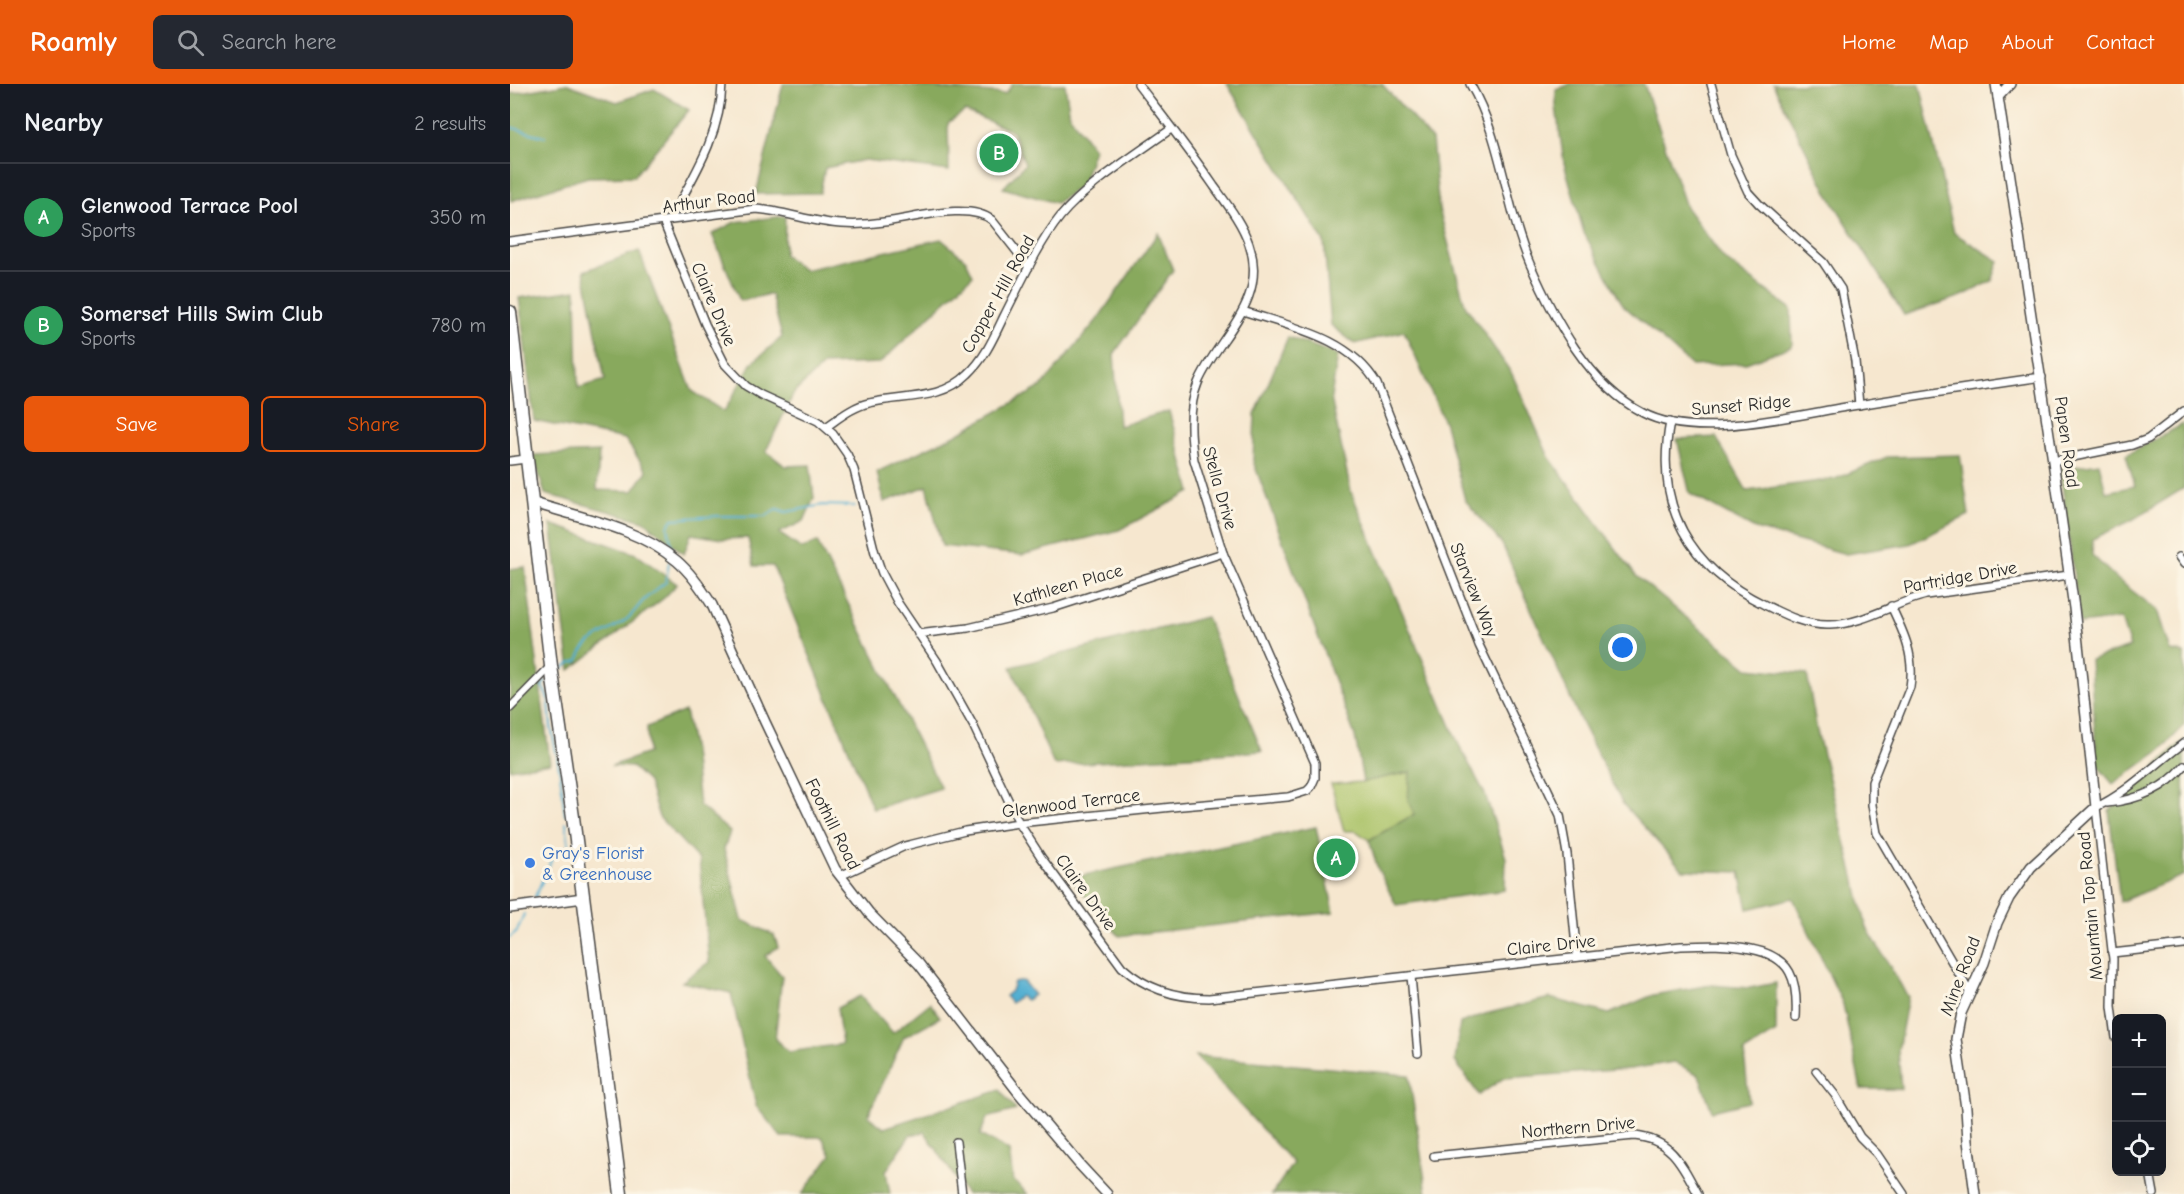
<!DOCTYPE html>
<html lang="en">
<head>
<meta charset="utf-8">
<style>
	:root { --surface:#171b24; --page:#242831; --text:#f1f3f6; --muted:#9ea1a6; --line:#363941; --accent:#ea580c }
	body { margin:0; font-family:"Comic Neue",sans-serif; background:var(--page); color:var(--text) }
	.controls { position:absolute; right:18px; bottom:18px; display:grid; overflow:hidden; border-radius:9px; box-shadow:0 6px 24px #0002 }
	.controls button { width:54px; height:54px; display:grid; place-items:center; padding:0; border:0; border-bottom:2px solid var(--line); background:var(--surface); color:var(--text); font:30px sans-serif }
	.you { position:absolute; left:1113px; top:564px; width:21px; height:21px; margin:-15px; border:4px solid #fff; border-radius:50%; background:#1a73e8; box-shadow:0 0 0 9px #1a73e833 }
	.badge { display:grid; place-items:center; width:39px; height:39px; border-radius:50%; background:var(--accent); color:#fff; font-size:20px; font-weight:700 }
	.pin { position:absolute; translate:-50% -50%; border:3px solid #fff; box-shadow:0 2px 6px #0006 }
	.list { margin:0; padding:0; list-style:none }
	h2 { display:flex; justify-content:space-between; align-items:center; height:78px; margin:0; padding:0 24px; font-size:26px }
	h2 small { font-size:20px; font-weight:400; color:var(--muted) }
	.list li { display:grid; grid-template-columns:39px 1fr auto; gap:18px; align-items:center; box-sizing:border-box; height:108px; padding:0 24px; border-top:2px solid var(--line) }
	.list b { display:block; font-size:22px; white-space:nowrap }
	.list p { margin:0; font-size:20px; white-space:nowrap; color:var(--muted) }
	.list em { font-size:20px; font-style:normal; color:var(--muted) }
	.actions { display:flex; gap:12px; padding:18px 24px }
	.actions a { flex:1; padding:14px 0; border:2px solid var(--accent); border-radius:9px; text-align:center; font-size:21px; color:var(--accent) }
	.actions .main { background:var(--accent); color:#fff }
	.icon { flex:none; width:33px; height:33px; fill:none; stroke:currentColor; stroke-width:2; stroke-linecap:round; stroke-linejoin:round }
	.map { position:relative; flex:none; width:1674px; height:1110px; overflow:hidden }
	header { display:flex; align-items:center; gap:36px; box-sizing:border-box; height:84px; padding:0 30px; background:var(--accent); color:#fff }
	header strong { font-size:28px }
	nav { display:flex; gap:33px; margin-inline-start:auto; font-size:21px }
	.search { width:420px; height:54px; background:var(--page); display:flex; align-items:center; gap:15px; box-sizing:border-box; padding:0 21px; border-radius:9px; color:var(--muted); font-size:22px }
	main { display:flex }
	aside { flex:1; background:var(--surface) }
	.map>svg:first-child { display:block }
	.green { fill:#abc369; stroke:#6b774a; stroke-width:1.5 }
	.forest { fill:#88a95d; stroke:#5a6a44; stroke-width:1.5 }
	.water { fill:#53afd1; stroke:#3f6d7e; stroke-width:1.5 }
	.lines { fill:none; stroke-linecap:round; stroke-linejoin:round }
	.stream { stroke:#53afd1; stroke-width:2 }
	.minor-casing { stroke:#494744; stroke-width:10 }
	.tertiary-casing { stroke:#494744; stroke-width:12 }
	.trunk-casing { stroke:#494744; stroke-width:15 }
	.minor { stroke:#fff; stroke-width:7 }
	.tertiary { stroke:#fff; stroke-width:9 }
	.trunk { stroke:#fff; stroke-width:12 }
	.shop-dot { fill:#3f7fe0; stroke:#fcf5e5; stroke-width:2 }
	.labels { text-anchor:middle; stroke-width:6; stroke-linejoin:round; paint-order:stroke }
	.street-label { font-size:18px; fill:#2b2b2b; stroke:#fcf5e5 }
	.shop-label { font-size:18px; fill:#366cbe; stroke:#fcf5e5; text-anchor:start }
</style>
</head>
<body>
<header>
<strong>Roamly</strong>
<div class="search"><svg class="icon" aria-label="search" viewBox="0 0 24 24"><circle cx="10" cy="10" r="6"/><path d="M15 15l6 6"/></svg>Search here</div>
<nav><a>Home</a><a>Map</a><a>About</a><a>Contact</a></nav>
</header>
<main>
<aside>
<h2>Nearby<small>2 results</small></h2>
<ul class="list">
<li><span class="badge" style="background:#2e9e5b">A</span><div><b>Glenwood Terrace Pool</b><p>Sports</p></div><em>350 m</em></li>
<li><span class="badge" style="background:#2e9e5b">B</span><div><b>Somerset Hills Swim Club</b><p>Sports</p></div><em>780 m</em></li>
</ul>
<div class="actions"><a class="main">Save</a><a>Share</a></div>
</aside>
<div class="map">
<svg width="1674" height="1110" viewBox="0 0 1674 1110">
	<rect width="100%" height="100%" fill="#fcf5e5"/>
	<filter id="ink" filterUnits="userSpaceOnUse"><feTurbulence type="fractalNoise" baseFrequency=".0167" numOctaves="2"/><feDisplacementMap in="SourceGraphic" scale="12" xChannelSelector="R" yChannelSelector="G"/><feConvolveMatrix kernelMatrix="1 2 1 2 8 2 1 2 1" color-interpolation-filters="sRGB"/></filter>
	<filter id="wash" filterUnits="userSpaceOnUse"><feTurbulence type="fractalNoise" baseFrequency=".008" numOctaves="4" result="noise"/><feDisplacementMap in="SourceGraphic" scale="24" xChannelSelector="R" yChannelSelector="G"/><feGaussianBlur stdDeviation="1.35" result="paint"/><feColorMatrix in="noise" values="0 0 0 0 0 0 0 0 0 0 0 0 0 0 0 0 0 1.4 0 .05"/><feComposite in="paint" operator="in"/></filter>
	<g filter="url(#wash)">
		<rect width="100%" height="100%" fill="#f6e7cf"/>
		<polygon class="green" points="900,688 898,716 905,730 859,756 846,747 834,747 821,700 853,698"/>
		<g class="forest">
			<polygon points="57,0 107,18 144,5 179,26 124,92 78,93 1,117 0,10"/>
			<polygon points="273,0 374,0 495,10 503,0 555,0 560,32 584,65 572,101 546,119 493,104 515,80 502,47 455,27 438,39 439,87 355,76 315,84 310,109 246,110"/>
			<polygon points="717,0 872,0 922,56 929,125 955,221 1002,290 1039,373 1126,492 1238,584 1297,590 1307,647 1357,844 1398,913 1388,966 1391,1005 1351,1005 1333,920 1283,814 1238,825 1230,788 1173,786 1113,720 1072,640 992,460 955,416 935,340 894,247 845,260 821,241 814,158"/>
			<polygon points="1060,0 1134,0 1176,123 1214,175 1281,225 1282,262 1236,279 1182,282 1113,221 1074,149 1054,79 1046,23 1046,6"/>
			<polygon points="1263,0 1410,0 1444,149 1489,177 1482,197 1452,212 1394,231 1318,110"/>
			<polygon points="275,132 274,171 294,186 431,155 456,176 463,191 370,279 313,281 284,309 256,367 275,382 300,381 304,414 294,437 269,449 292,465 307,458 431,704 363,725 263,482 244,482 238,454 212,455 181,450 174,470 134,437 35,410 23,371 89,368 87,406 123,407 137,387 115,355 24,337 9,214 66,206 68,304 95,296 74,187 129,167 182,307 214,328 241,280 272,253 261,210 230,217 202,150 225,138"/>
			<polygon points="648,149 663,186 604,270 609,342 659,327 681,408 609,446 512,471 432,462 417,402 374,418 367,388 445,351 531,303 587,236"/>
			<polygon points="778,253 828,271 821,314 841,408 949,661 975,710 996,774 995,806 886,821 868,785 859,756 905,730 898,716 900,688 853,698 845,652 743,377 745,331"/>
			<polygon points="1673,340 1674,404 1622,436 1583,455 1582,471 1607,495 1647,526 1660,567 1674,569 1674,642 1650,667 1603,700 1587,681 1580,576 1620,563 1611,535 1570,540 1550,385 1589,379 1596,408 1625,402 1616,371"/>
			<polygon points="1206,353 1237,407 1325,395 1377,373 1450,371 1459,431 1400,460 1336,470 1245,445 1180,410 1167,355"/>
			<polygon points="41,440 126,470 167,500 154,514 60,586"/>
			<polygon points="15,483 40,679 0,685 0,485"/>
			<polygon points="696,533 752,667 544,681 501,583"/>
			<polygon points="175,627 183,667 189,721 220,748 214,765 232,836 264,851 268,863 255,872 272,892 265,955 279,968 332,960 327,924 350,912 383,949 420,919 430,933 394,953 358,1032 374,1044 490,1006 506,1026 477,1034 470,1051 499,1067 503,1096 518,1110 456,1110 415,1048 400,1051 376,1087 380,1110 292,1110 321,1071 312,1053 271,1053 246,1022 221,909 172,898 199,878 189,776 149,733 138,698 122,683 101,682 138,669 137,643"/>
			<polygon points="1674,656 1674,791 1610,818 1599,727"/>
			<polygon points="806,743 824,828 609,852 560,794"/>
			<polygon points="1266,899 1266,948 1234,968 1239,1018 1202,1027 1189,991 1164,978 1120,985 994,994 969,1011 945,977 950,939 975,930 1040,914 1099,930 1143,911 1201,901 1240,904"/>
			<polygon points="685,972 899,991 917,1110 762,1110 783,1079"/>
		</g>
		<g class="water">
			<polygon points="492,55 495,76 486,78 484,62 475,63 474,56"/>
			<polygon points="508,897 513,897 524,911 516,916 510,912 501,919 495,912 501,907 504,898"/>
		</g>
		<g class="lines">
			<g class="stream">
				<polyline points="0,43 35,53"/>
				<polyline points="162,466 158,442 163,435 208,432 256,432 267,425 276,428 313,421 345,422"/>
				<path d="M53,584L60,579L68,577C75,553 100,549 117,535C124,529 128,522 133,517C140,510 148,504 156,498L159,478"/>
				<polyline points="36,597 32,601 39,617 41,642 50,689 55,731"/>
				<polyline points="25,813 42,775 59,762 56,739"/>
				<polyline points="0,853 7,847 14,830"/>
			</g>
		</g>
	</g>
	<g filter="url(#ink)">
		<g class="lines">
			<g class="minor-casing">
				<g id="minor">
					<path d="M960,0C992,54 995,122 1020,180C1044,235 1079,301 1133,329C1187,358 1289,330 1348,321C1409,311 1470,302 1532,293"/>
					<polyline points="1201,0 1221,71 1238,108 1249,120 1313,178 1331,205 1345,277 1349,321"/>
					<path d="M160,136C183,93 211,51 212,0"/>
					<path d="M153,137L195,240L215,280L236,302L251,311L308,337L323,350L337,370L344,386L365,469L372,489L388,519L427,577L463,641L509,739L531,773L612,883C636,905 667,914 699,914L1171,862C1195,861 1218,860 1241,865C1282,873 1288,896 1286,934"/>
					<path d="M0,157L246,125C275,127 303,139 332,140C346,141 361,140 374,138C403,135 458,117 482,136L519,183"/>
					<path d="M733,227C781,243 840,253 867,300L969,561L1050,731L1057,770L1067,873"/>
					<path d="M1160,338C1144,422 1179,484 1255,521C1275,531 1296,542 1320,541C1353,540 1384,519 1416,511L1559,491"/>
					<path d="M316,343C329,334 344,322 359,319C394,311 431,317 458,290C475,274 484,253 494,232C511,199 527,162 550,133C576,101 628,69 661,45"/>
					<polyline points="0,377 16,375"/>
					<polyline points="1543,377 1622,361 1638,355 1674,327"/>
					<polyline points="1669,473 1674,480"/>
					<path d="M1381,522C1394,549 1405,572 1400,603L1362,698V721L1367,749L1460,909"/>
					<polyline points="408,550 458,544 543,524 713,469"/>
					<polyline points="0,624 41,582"/>
					<path d="M1597,719C1628,716 1654,706 1674,682"/>
					<path d="M330,792L395,762L455,747L509,739L672,722L778,713L797,707L801,703L805,694V679L713,469L684,376C680,351 678,323 688,299C708,252 759,218 739,160C732,139 717,120 704,102C680,67 654,34 628,0"/>
					<polyline points="1602,869 1674,861"/>
					<polyline points="901,892 908,969"/>
					<path d="M1606,954L1602,923L1603,875L1586,723C1614,711 1648,678 1674,659"/>
					<polyline points="1306,987 1325,1011 1350,1053 1367,1070 1394,1110"/>
					<polyline points="446,1058 452,1110"/>
					<path d="M924,1072L1124,1052C1161,1055 1172,1080 1188,1110"/>
					<polyline points="1640,1088 1644,1110"/>
				</g>
			</g>
			<g class="tertiary-casing">
				<g id="tertiary">
					<polyline points="1488,13 1500,0"/>
					<path d="M21,418C70,434 127,443 167,477C181,489 192,505 202,521L255,638L325,785L359,829L409,880L509,1009L570,1081L597,1110"/>
					<polyline points="0,824 73,814"/>
					<polyline points="1465,1110 1458,1057 1456,1024 1446,955 1451,929 1474,879 1487,839 1499,814 1521,783 1586,723 1564,524 1543,377 1486,0"/>
				</g>
			</g>
			<g class="trunk-casing">
				<polyline id="trunk" points="0,228 41,582 63,733 111,1110"/>
			</g>
			<use href="#minor" class="minor"/>
			<use href="#tertiary" class="tertiary"/>
			<use href="#trunk" class="trunk"/>
		</g>
	</g>
	<circle class="shop-dot" cx="20" cy="779" r="6"/>
	<g class="labels">
		<g class="street-label">
			<text transform="translate(199 117) rotate(-7)" y="6">Arthur Road</text>
			<text transform="translate(488 210) rotate(-61)" y="6">Copper Hill Road</text>
			<text transform="translate(204 220) rotate(67)" y="6">Claire Drive</text>
			<text transform="translate(1231 321) rotate(-5)" y="6">Sunset Ridge</text>
			<text transform="translate(1557 358) rotate(82)" y="6">Papen Road</text>
			<text transform="translate(710 404) rotate(74)" y="6">Stella Drive</text>
			<text transform="translate(1450 493) rotate(-10)" y="6">Partridge Drive</text>
			<text transform="translate(558 501) rotate(-16)" y="6">Kathleen Place</text>
			<text transform="translate(964 506) rotate(68)" y="6">Starview Way</text>
			<text transform="translate(561 719) rotate(-7)" y="6">Glenwood Terrace</text>
			<text transform="translate(323 740) rotate(63)" y="6">Foothill Road</text>
			<text transform="translate(576 808) rotate(54)" y="6">Claire Drive</text>
			<text transform="translate(1580 822) rotate(-95)" y="6">Mountain Top Road</text>
			<text transform="translate(1041 861) rotate(-6)" y="6">Claire Drive</text>
			<text transform="translate(1450 892) rotate(-69)" y="6">Mine Road</text>
			<text transform="translate(1068 1043) rotate(-5)" y="6">Northern Drive</text>
		</g>
		<g class="shop-label">
			<text x="32" y="775">Gray's Florist<tspan x="32" dy="21">&amp; Greenhouse</tspan></text>
		</g>
	</g>
</svg>
<div class="controls">
<button>+</button>
<button>−</button>
<button><svg class="icon" aria-label="locate" viewBox="0 0 24 24"><circle cx="12" cy="12" r="6"/><path d="M12 2v4M12 18v4M2 12h4M18 12h4"/></svg></button>
</div>
<div class="you"></div>
<div class="pin badge" style="left:826px;top:774px;background:#2e9e5b">A</div>
<div class="pin badge" style="left:489px;top:69px;background:#2e9e5b">B</div>
</div>
</main>
</body>
</html>
